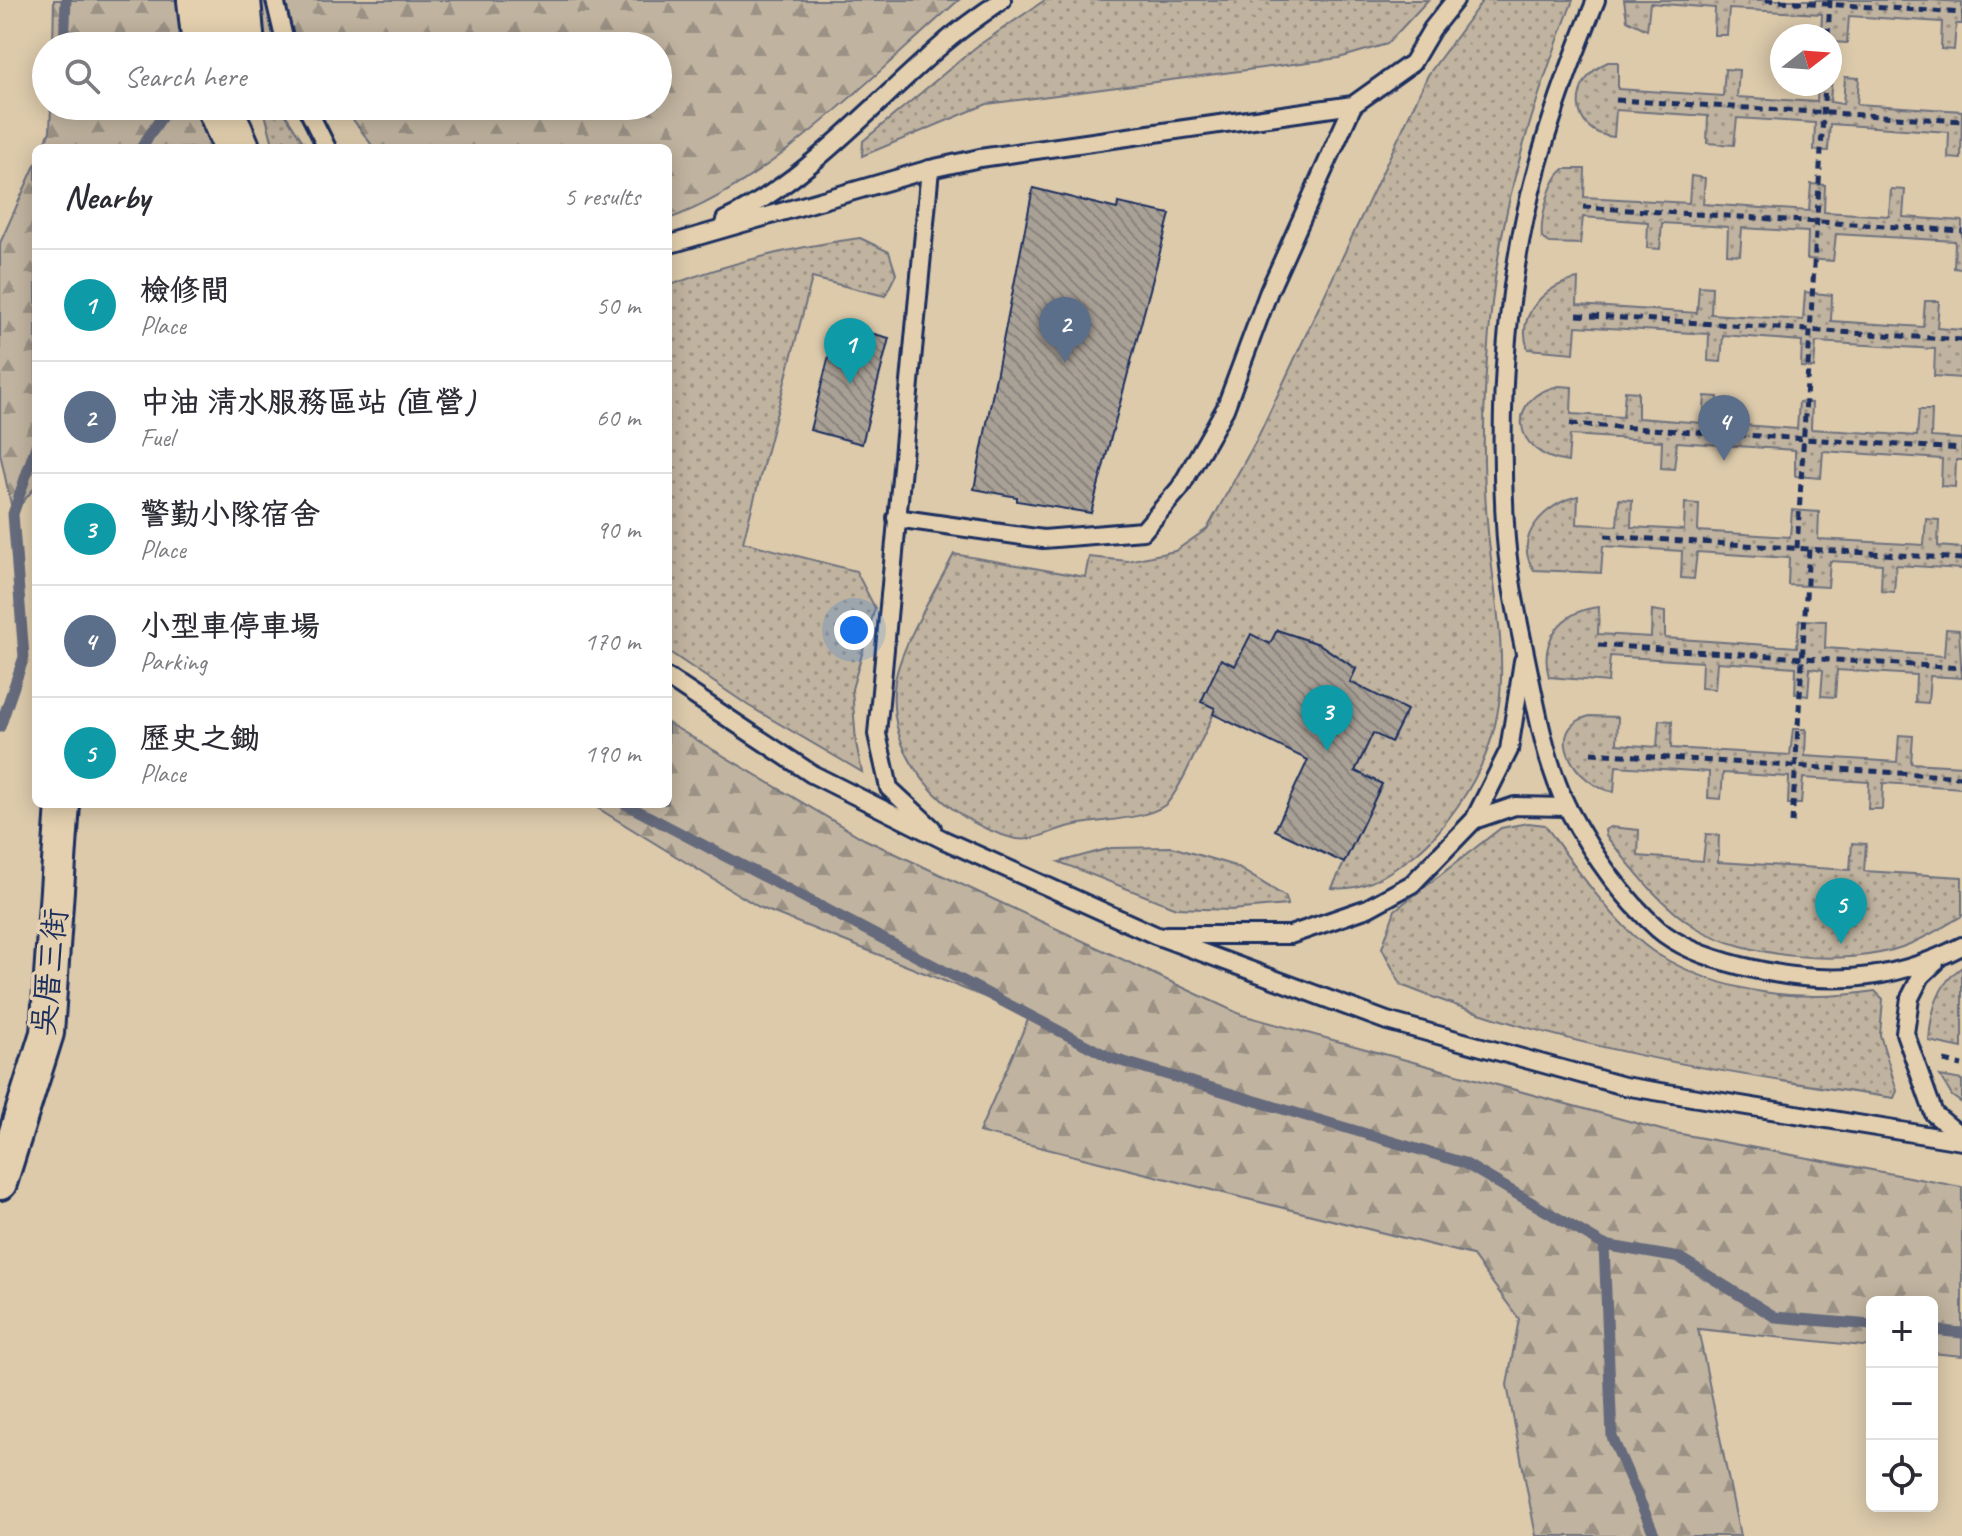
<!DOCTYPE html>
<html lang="en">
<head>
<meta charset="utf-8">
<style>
	:root { --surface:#fff; --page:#f2f2f3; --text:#2b2b33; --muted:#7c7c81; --line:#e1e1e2; --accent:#0b8043 }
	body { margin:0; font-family:Caveat,"LXGW WenKai TC",sans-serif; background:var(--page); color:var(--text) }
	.controls { position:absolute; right:24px; bottom:24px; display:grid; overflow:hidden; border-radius:12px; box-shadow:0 4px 20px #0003 }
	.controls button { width:72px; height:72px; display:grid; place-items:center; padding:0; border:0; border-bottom:2px solid var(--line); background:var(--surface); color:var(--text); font:40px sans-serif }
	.compass { position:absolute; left:1770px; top:24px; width:72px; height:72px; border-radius:50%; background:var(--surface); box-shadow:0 4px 20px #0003; rotate:73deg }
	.you { position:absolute; left:854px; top:630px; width:28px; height:28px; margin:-20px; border:6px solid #fff; border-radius:50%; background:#1a73e8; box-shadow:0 0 0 12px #1a73e833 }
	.badge { display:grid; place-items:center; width:52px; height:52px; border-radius:50%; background:var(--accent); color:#fff; font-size:26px; font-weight:700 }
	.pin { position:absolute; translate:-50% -66px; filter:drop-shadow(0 2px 4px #0008) }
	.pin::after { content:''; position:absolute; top:42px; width:28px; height:24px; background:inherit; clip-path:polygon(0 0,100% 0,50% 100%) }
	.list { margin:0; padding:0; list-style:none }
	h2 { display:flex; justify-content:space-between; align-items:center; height:104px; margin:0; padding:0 32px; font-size:34px }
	h2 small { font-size:26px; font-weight:400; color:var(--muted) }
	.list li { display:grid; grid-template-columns:52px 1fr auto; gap:24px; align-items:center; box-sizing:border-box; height:112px; padding:0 32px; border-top:2px solid var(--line) }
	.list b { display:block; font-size:30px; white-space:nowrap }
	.list p { margin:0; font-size:26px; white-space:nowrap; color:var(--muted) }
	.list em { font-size:26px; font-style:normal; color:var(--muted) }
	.icon { flex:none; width:44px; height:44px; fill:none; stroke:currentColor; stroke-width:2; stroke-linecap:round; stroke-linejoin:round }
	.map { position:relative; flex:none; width:1962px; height:1536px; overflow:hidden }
	.search { position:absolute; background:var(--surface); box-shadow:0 4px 20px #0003; left:32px; top:32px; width:640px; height:88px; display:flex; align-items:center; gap:20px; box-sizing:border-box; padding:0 28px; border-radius:44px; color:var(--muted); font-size:30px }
	.panel { position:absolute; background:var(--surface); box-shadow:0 4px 20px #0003; left:32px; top:144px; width:640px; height:664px; border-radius:12px }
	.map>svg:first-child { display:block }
	.grass { fill:url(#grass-dots); stroke:#6e717e; stroke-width:2 }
	.forest { fill:url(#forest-firs); stroke:#6e717e; stroke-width:2 }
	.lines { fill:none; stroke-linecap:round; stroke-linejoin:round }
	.stream { stroke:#656a7c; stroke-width:11 }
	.building { fill:url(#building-back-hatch); stroke:#1b2f5e; stroke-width:2 }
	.lane-casing { stroke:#1b2f5e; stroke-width:22 }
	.street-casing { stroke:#1b2f5e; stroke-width:38 }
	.highway-casing { stroke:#1b2f5e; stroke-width:50 }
	.path { stroke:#1b2f5e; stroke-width:5; stroke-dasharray:8 6; stroke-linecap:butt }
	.lane { stroke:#e4d0ae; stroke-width:16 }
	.street { stroke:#e4d0ae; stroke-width:32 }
	.highway { stroke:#e4d0ae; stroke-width:44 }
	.labels { text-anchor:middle; stroke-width:7; stroke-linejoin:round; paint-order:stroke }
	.street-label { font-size:32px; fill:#1b2f5e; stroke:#e4d0ae }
</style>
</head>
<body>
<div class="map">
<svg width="1962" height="1536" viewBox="0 0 1962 1536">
	<defs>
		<pattern id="grass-dots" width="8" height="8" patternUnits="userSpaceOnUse" patternTransform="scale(2)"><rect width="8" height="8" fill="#c0b39f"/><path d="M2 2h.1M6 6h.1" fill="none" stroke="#9b9285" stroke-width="1.8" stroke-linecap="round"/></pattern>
		<pattern id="forest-firs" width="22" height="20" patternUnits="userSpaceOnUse" patternTransform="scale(2)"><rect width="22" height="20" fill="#c0b39f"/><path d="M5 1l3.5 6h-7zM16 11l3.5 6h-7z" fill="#9b9285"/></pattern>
		<pattern id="building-back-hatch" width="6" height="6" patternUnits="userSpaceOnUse" patternTransform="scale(2)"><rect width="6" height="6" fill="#aaa196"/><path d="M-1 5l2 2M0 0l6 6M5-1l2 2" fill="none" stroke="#8a847e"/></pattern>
	</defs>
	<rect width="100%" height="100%" fill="#dccaab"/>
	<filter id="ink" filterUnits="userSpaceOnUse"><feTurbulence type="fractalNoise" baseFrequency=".0125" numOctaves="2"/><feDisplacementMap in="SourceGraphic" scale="16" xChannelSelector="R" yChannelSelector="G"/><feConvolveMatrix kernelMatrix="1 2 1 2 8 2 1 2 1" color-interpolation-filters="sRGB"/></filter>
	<g filter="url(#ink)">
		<g class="grass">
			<polygon points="1045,0 1428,0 1387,44 1339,58 987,104 862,156 863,141 976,47"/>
			<path d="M1483,0H1573C1535,98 1503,198 1492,303C1484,375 1481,449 1487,521C1496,629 1526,710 1457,807C1442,828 1430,844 1409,859C1383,877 1364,891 1332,888L1382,784L1355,771L1373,733L1392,741L1406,711L1350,682L1356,668L1319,644L1277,630L1270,644L1251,635L1236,666L1222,660L1202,701L1216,709C1206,729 1179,794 1165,805C1146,820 1096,820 1071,826C1051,830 1032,844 1012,838C944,820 884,756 895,681C901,645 937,588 954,554L1085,577L1089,557L1128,561L1175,551L1207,529L1256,441L1428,75Z"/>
			<polygon points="1624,0 1930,0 1962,2 1962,24 1956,24 1954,50 1941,49 1942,22 1849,16 1847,43 1830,42 1830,36 1821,36 1822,14 1729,9 1727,35 1714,35 1715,8 1650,3 1647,30 1627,20"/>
			<path d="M1608,62H1618V89L1723,96L1725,69L1739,70L1737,97L1817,102L1818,84H1830L1832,76L1830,102L1843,104L1845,77L1859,78L1857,104L1962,111L1961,159L1948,158L1949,132L1830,124L1828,151L1814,150L1815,123L1737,118L1734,145L1707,143L1708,116L1616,110L1614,137C1568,133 1568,79 1608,62Z"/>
			<polygon points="263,106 280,106 307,148 274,148"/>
			<path d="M1564,169H1585L1584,197L1689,203L1691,176L1705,178L1703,204L1809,211L1811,184L1825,185L1824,212L1889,216L1891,189L1905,190L1903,217L1962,221V269L1954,268L1955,241L1836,234L1833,261L1807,259L1808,232L1742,228L1740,255L1727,254L1728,227L1662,223L1660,249L1647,248L1648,222L1583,217L1580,244L1550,243L1542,238C1540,220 1549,180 1564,169Z"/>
			<path d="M860,238L889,252L896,274L885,296L812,278L743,542L856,571L875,608L852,689L856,743L862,772L749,706L668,651V286C731,262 793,247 860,238Z"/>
			<path d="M1578,279L1577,305L1697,313L1699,286L1712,287L1711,314L1803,320L1805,292L1832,295L1831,321L1923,327L1925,301H1939L1937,328L1962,330L1961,378L1934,376L1935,349L1816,342L1814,368L1801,367L1802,341L1723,335L1721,362L1708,361L1709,334L1576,326L1574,353L1528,349C1515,314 1547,284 1578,279Z"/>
			<path d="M1559,386L1572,387L1571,414L1623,417L1625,391L1638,392V418L1703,423L1705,396L1718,397L1717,423L1797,429L1799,402L1812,403L1811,429L1917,436L1919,410H1932L1931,437L1962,439V460H1956L1955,487L1941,486L1942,459L1823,451L1821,478L1795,476V450L1677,442L1674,469L1661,468L1662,441L1570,435L1568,462C1510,454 1506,396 1559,386Z"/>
			<path d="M1578,496L1577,524L1617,526L1619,499L1632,500L1631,527L1684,530L1685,503L1699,504L1698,531L1790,537L1792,510L1819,512L1818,539L1924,545L1926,519L1939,520L1938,546L1962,548V569L1896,565L1894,592L1881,591L1882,564L1830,561L1828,587L1788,585L1789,558L1697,552L1694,579L1681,578L1682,551L1603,546L1601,573L1534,570C1511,537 1547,503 1578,496Z"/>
			<path d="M1599,607L1598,634L1651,637L1652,610L1665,612V638L1797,647L1799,620L1826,621L1825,648L1944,656L1946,629L1959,630L1962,678L1930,676L1928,703L1915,702L1916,675L1837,670L1835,697L1821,696L1823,670L1810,668L1808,696L1795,694L1796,667L1717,662L1715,689L1701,688L1702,662L1610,656L1608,682L1549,677C1539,640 1561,611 1599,607Z"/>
			<path d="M1590,716L1618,717L1617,744L1657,747L1659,720L1672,721L1671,748L1790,755L1793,729H1806L1805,756L1897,762L1899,735L1913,736L1911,763L1962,766V788L1883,783L1882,809H1868L1869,782L1803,778L1801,804H1788L1789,777L1723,773L1721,799L1708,798L1709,772L1616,766L1614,792C1577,787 1540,729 1590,716Z"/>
			<path d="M1528,823L1545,825C1572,863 1618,930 1657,954C1722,994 1801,1003 1875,991L1883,999L1880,1035L1897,1091L1894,1098C1728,1074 1558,1048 1401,985L1382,948L1395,910L1501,828Z"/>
			<path d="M1610,827L1639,830L1638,856L1703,861L1706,834L1719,835L1718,862L1850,870L1852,843L1866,844L1864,871L1962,877V916C1943,927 1923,940 1902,947C1846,967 1746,958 1695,927C1659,905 1632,867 1606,836L1605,830Z"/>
			<polygon points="1172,847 1235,866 1286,897 1287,905 1231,910 1176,908 1059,862 1111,848"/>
			<path d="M1962,967V1048L1929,1041C1931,1012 1937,984 1962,967Z"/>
			<polygon points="1940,1076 1962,1080 1962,1103 1952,1096"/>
		</g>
		<g class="forest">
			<path d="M54,0H959C877,71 770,184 668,219V148H374L343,106H658V46H53Z"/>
			<polygon points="51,106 205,106 222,148 43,148 50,131"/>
			<polygon points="36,163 36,486 13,514 0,453 0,243"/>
			<polygon points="668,723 864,839 1242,1015 1665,1131 1962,1187 1962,1356 1932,1353 1932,1302 1872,1302 1872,1347 1698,1329 1740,1536 1536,1536 1507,1385 1519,1319 1472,1255 979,1132 1030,1015 759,907 591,804 668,804"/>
		</g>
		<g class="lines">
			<g class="stream">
				<polyline points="64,46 66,0"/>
				<polyline points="141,148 169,106"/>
				<polyline points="0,727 24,657 13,514 36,446"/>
				<polyline points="625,804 1111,1058 1464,1163 1604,1245 1612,1437 1655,1536"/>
				<polyline points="1604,1245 1680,1258 1775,1317 1872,1325"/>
				<polyline points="1932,1330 1962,1333"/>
			</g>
		</g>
		<g class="building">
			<polygon points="1033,188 1117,209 1118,203 1170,214 1091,513 1017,501 1017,497 974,489"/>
			<polygon points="837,324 889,338 862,444 810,430"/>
			<polygon points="1277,630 1319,644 1356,669 1350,682 1407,710 1391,742 1373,733 1355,771 1382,784 1344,863 1275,830 1308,760 1213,714 1215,708 1201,702 1221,659 1235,666 1251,634 1270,644"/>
		</g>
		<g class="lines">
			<g class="lane-casing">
				<g id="lane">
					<polyline points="275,0 286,46"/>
					<path d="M1596,0C1567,71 1541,142 1525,217C1504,316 1499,422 1505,523C1507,574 1520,628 1530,678C1539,722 1548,768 1568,809C1591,852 1621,896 1658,929C1680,948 1713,959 1741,966C1820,986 1889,984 1962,946"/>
					<polyline points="306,106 327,148"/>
					<polyline points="930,169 877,734 889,788 932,828"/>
					<path d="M725,220C806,182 875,102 943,44C961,28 982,14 1002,0"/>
					<polyline points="674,243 930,169 980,158 1353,105 1412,63 1432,29 1455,0"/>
					<polyline points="896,518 1043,539 1143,531 1180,488 1225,409 1269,291 1353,105"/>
					<polyline points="668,678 812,774 944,840 1155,935 1387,1021 1624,1086 1962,1141"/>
					<polyline points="1474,820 1515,806 1567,807"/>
					<polyline points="1167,935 1290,935 1368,908 1412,884 1474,820 1509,750 1523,661"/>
					<polyline points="1935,963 1921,976 1910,998 1905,1033 1934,1114 1962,1137"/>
				</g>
			</g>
			<g class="street-casing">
				<polyline id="street" points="0,1183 47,1033 63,804"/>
			</g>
			<g class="highway-casing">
				<g id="highway">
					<polyline points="200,0 205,46"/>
					<polyline points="238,0 242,46"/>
					<polyline points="219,106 237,148"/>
				</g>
			</g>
			<g class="path">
				<polyline points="1766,0 1962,13"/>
				<polyline points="1828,36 1830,0"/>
				<polyline points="1616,100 1962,121"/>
				<polyline points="1583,207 1962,231"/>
				<polyline points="1577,315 1962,340"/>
				<polyline points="1570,424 1962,449"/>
				<polyline points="1605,536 1962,559"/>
				<polyline points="1797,548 1825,84"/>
				<polyline points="1598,645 1962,668"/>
				<polyline points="1591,753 1962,777"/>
				<polyline points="1792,823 1809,549"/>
				<polyline points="1944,1061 1962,1065"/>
			</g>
			<use href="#lane" class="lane"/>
			<use href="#street" class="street"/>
			<use href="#highway" class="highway"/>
		</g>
	</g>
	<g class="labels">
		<g class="street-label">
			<text transform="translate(49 972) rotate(-84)" y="11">吳厝三街</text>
		</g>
	</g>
</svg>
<div class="controls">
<button>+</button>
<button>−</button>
<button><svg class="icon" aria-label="locate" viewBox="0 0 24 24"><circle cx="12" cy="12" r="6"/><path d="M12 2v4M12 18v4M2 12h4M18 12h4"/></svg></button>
</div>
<svg class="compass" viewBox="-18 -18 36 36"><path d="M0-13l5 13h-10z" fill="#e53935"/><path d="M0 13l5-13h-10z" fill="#7c7c81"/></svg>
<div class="you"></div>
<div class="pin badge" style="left:850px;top:384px;background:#0f9aa8">1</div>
<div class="pin badge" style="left:1065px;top:363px;background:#5c6f8a">2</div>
<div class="pin badge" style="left:1327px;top:751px;background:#0f9aa8">3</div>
<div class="pin badge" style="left:1724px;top:461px;background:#5c6f8a">4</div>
<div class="pin badge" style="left:1841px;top:944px;background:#0f9aa8">5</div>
<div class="search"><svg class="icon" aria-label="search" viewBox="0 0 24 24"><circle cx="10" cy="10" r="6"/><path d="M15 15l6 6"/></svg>Search here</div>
<section class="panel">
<h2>Nearby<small>5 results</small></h2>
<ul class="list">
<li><span class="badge" style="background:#0f9aa8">1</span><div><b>檢修間</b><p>Place</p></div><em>50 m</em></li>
<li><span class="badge" style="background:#5c6f8a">2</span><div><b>中油 清水服務區站 (直營)</b><p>Fuel</p></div><em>60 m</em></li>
<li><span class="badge" style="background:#0f9aa8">3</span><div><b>警勤小隊宿舍</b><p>Place</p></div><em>90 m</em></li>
<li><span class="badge" style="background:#5c6f8a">4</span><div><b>小型車停車場</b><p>Parking</p></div><em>170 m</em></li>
<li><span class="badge" style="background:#0f9aa8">5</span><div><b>歷史之鋤</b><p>Place</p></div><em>190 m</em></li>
</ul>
</section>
</div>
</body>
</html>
